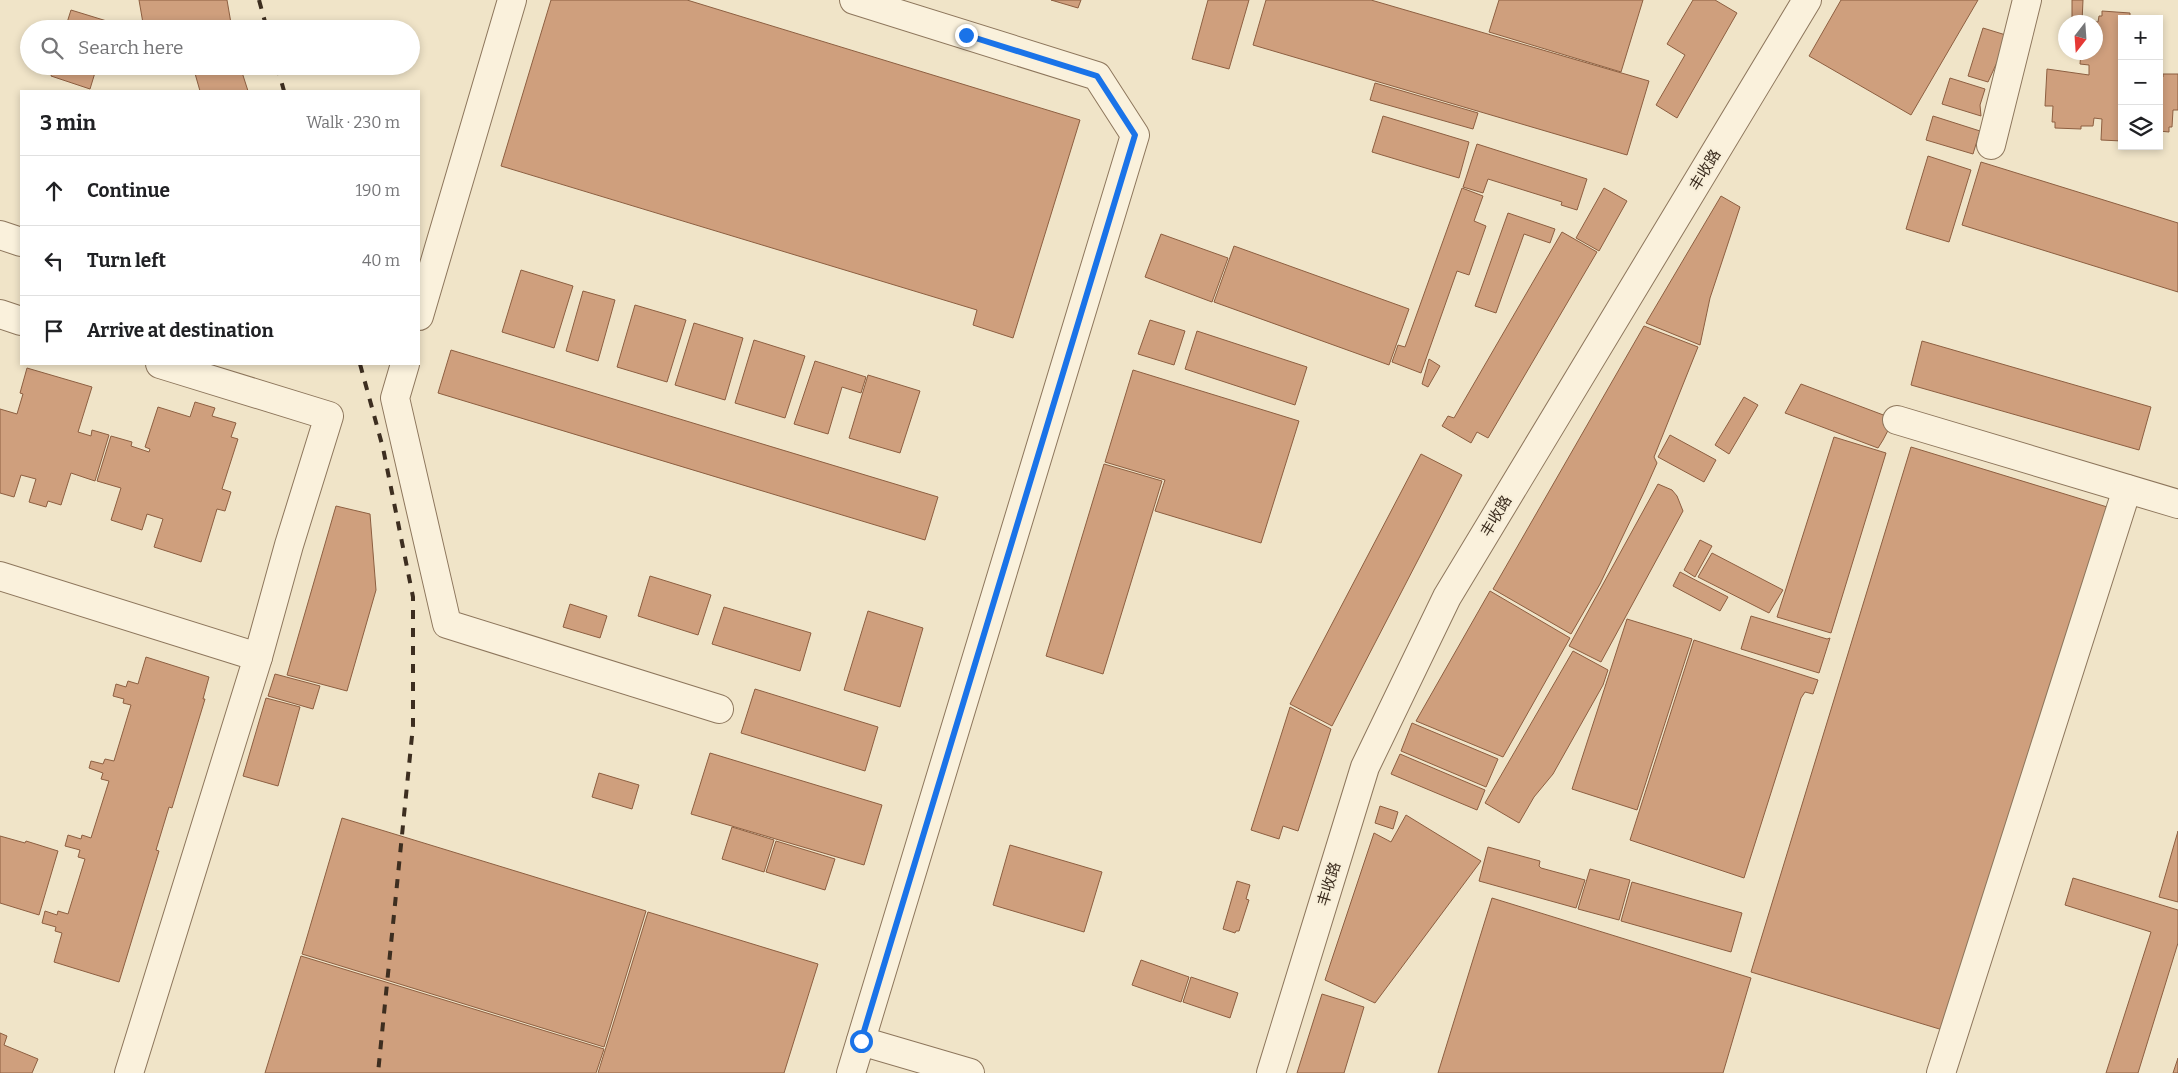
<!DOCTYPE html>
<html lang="en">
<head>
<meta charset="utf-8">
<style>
	:root { --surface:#fff; --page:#f6f6f6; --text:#202124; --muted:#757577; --line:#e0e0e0 }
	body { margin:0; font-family:Bitter,"Noto Sans SC",serif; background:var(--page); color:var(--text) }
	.controls { position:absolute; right:15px; top:15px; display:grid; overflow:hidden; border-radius:0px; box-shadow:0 2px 8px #0003 }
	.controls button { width:45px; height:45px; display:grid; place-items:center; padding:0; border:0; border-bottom:1px solid var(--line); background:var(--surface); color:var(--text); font:25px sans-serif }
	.compass { position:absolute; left:2058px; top:15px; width:45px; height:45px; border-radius:50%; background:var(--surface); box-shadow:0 2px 8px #0003; rotate:197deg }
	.stop { position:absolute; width:15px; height:15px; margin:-11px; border:4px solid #1a73e8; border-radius:50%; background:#fff }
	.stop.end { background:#1a73e8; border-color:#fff; box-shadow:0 1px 5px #0008 }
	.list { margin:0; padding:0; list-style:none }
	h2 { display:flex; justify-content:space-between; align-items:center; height:65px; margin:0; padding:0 20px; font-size:21px }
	h2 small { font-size:16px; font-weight:400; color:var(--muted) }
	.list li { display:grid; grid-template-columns:32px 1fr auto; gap:15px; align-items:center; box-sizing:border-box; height:70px; padding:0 20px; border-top:1px solid var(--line) }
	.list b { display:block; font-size:19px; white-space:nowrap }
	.list em { font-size:16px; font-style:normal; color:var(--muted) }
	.icon { flex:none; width:28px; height:28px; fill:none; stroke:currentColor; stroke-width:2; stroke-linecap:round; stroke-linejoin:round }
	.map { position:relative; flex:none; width:2178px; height:1073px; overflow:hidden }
	.search { position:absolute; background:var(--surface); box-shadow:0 2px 8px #0003; left:20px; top:20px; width:400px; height:55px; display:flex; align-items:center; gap:12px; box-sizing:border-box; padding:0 18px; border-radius:28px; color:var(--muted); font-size:19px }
	.panel { position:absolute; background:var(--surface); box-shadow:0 2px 8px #0003; left:20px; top:90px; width:400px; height:275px; border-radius:0px }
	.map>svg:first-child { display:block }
	.building { fill:#cf9f7d; stroke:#8d5f41 }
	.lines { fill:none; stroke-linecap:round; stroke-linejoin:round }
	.minor-casing { stroke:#8d765c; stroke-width:30 }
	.minor { stroke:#faf1dc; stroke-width:28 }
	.rail { stroke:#3d2e20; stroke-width:4; stroke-dasharray:9 9; stroke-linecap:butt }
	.route { stroke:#1a73e8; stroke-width:6 }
	.labels { text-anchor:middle; stroke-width:4; stroke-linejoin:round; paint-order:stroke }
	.street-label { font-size:15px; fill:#3d2e20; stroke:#f7eed8 }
</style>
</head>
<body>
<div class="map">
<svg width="2178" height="1073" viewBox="0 0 2178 1073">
	<rect width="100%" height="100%" fill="#f0e4c8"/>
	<g class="building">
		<polygon points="139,0 227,0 232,29 144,29"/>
		<polygon points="551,0 687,0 1080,120 1013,338 973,325 977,310 501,166"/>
		<polygon points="1051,0 1081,0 1078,8"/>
		<polygon points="1208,0 1249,0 1229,69 1192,59"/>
		<polygon points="1266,0 1371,0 1649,81 1627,155 1253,45"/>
		<polygon points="1499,0 1643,0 1621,72 1489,32"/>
		<polygon points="1693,0 1715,0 1737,13 1677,118 1656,105 1685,55 1667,44"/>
		<polygon points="1841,0 1978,0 1911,115 1809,56"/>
		<polygon points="2072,0 2083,0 2082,22 2072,22"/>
		<polygon points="71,10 110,22 108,29 65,29"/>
		<polygon points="2102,11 2130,13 2130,16 2134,16 2134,19 2122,19 2122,141 2101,140 2102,119 2094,118 2093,126 2081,126 2081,129 2055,128 2055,122 2052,122 2053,106 2045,106 2047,69 2089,75 2089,65 2080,64 2081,52 2096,52 2096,22 2083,22 2083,21 2098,22 2099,16 2102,16"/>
		<polygon points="1983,28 2009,36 1988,82 1968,76"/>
		<polygon points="54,66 97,66 90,89 51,76"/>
		<polygon points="208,66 240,66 248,91 200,91 194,70"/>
		<polygon points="2163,74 2178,74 2178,110 2173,110 2172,127 2169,127 2169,132 2159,131 2159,77 2163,77"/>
		<polygon points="1950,78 1985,89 1980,105 1981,116 1942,104"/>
		<polygon points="1375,83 1478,113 1473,129 1370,100"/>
		<polygon points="1383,116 1469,142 1459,178 1372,152"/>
		<polygon points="1933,116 1980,131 1973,154 1926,140"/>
		<polygon points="1477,144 1587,179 1577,210 1561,205 1562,202 1488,179 1483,193 1463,187"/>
		<polygon points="1928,156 1971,170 1949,242 1906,229"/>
		<polygon points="1981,162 2178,223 2178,292 1962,225"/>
		<polygon points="1462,188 1483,196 1474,221 1486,226 1469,275 1457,271 1421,373 1392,362 1398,345 1405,347"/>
		<polygon points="1604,188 1627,201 1599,251 1576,238"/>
		<polygon points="1721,196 1740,207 1710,298 1700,345 1646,323"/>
		<polygon points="1508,213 1555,229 1550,243 1524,234 1496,313 1475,306"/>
		<polygon points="1562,232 1597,252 1488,438 1477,432 1471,443 1442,426 1448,416 1454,418"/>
		<polygon points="1161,234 1228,258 1212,302 1145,277"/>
		<polygon points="1234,246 1409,309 1389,365 1214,302"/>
		<polygon points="521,270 573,286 554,348 502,332"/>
		<polygon points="583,291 615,300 598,361 566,351"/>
		<polygon points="635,305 686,320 667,382 617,367"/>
		<polygon points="1150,320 1185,331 1174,365 1138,354"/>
		<polygon points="694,323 743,338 725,400 675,385"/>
		<polygon points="1644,326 1698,347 1654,457 1657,463 1645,490 1600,584 1571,634 1493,589"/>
		<polygon points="1197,331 1307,367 1295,405 1185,369"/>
		<polygon points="754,340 805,356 785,418 735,403"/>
		<polygon points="1922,341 2151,407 2139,450 1911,385"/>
		<polygon points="451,350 938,497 925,540 438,393"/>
		<polygon points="1429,359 1440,366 1428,387 1422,384"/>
		<polygon points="815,361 866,377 861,393 842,387 828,434 794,424"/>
		<polygon points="27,368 92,387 78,432 91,436 92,430 109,435 95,481 71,473 61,505 48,501 46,507 29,502 36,479 21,475 14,497 0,493 0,409 17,414 23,394 20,393"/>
		<polygon points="1133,370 1299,421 1261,543 1155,511 1165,480 1105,462"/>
		<polygon points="868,375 920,391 900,453 849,438"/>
		<polygon points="1801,384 1894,419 1883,440 1878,448 1785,413"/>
		<polygon points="1744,397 1758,405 1729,454 1715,445"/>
		<polygon points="195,402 215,408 212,416 236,423 231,437 238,439 222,489 231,492 225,511 217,509 201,562 154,547 163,519 147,514 142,530 111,520 121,488 97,481 111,436 132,442 131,446 149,452 150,449 145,447 158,407 190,417"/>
		<polygon points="1670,435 1716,460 1704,482 1658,457"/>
		<polygon points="1834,437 1886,453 1831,633 1777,617"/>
		<polygon points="1911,447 2117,510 1956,1034 1751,972"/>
		<polygon points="1421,454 1462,475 1332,726 1290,704"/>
		<polygon points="1104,464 1162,481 1103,674 1046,656"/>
		<polygon points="1658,484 1672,490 1677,496 1683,511 1601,662 1569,646"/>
		<polygon points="336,506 370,514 376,590 347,691 287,675"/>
		<polygon points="1700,540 1712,546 1695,577 1684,570"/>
		<polygon points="1712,553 1783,590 1769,613 1698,577"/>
		<polygon points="1680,572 1728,597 1720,611 1673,586"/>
		<polygon points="650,576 711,595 698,635 638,616"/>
		<polygon points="1490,591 1570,638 1503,757 1416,721"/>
		<polygon points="570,604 607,616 600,638 563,627"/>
		<polygon points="724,607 811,633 800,671 712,644"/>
		<polygon points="868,611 923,628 900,707 844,690"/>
		<polygon points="1751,616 1827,639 1830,638 1819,673 1741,649"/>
		<polygon points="1627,619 1692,639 1637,810 1572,789"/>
		<polygon points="1694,640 1818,680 1813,694 1805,692 1801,698 1744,878 1630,840"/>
		<polygon points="1573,651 1608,670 1603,685 1553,774 1534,797 1519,823 1485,803"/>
		<polygon points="146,657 209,677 203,699 205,699 172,808 169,807 156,850 159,851 119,982 54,962 62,933 55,931 56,927 42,923 45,911 57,915 58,911 68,914 85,859 78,857 80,850 65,846 68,835 81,839 82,835 91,838 109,781 101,779 103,773 89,768 91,761 103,764 105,759 114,761 131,705 123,703 124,699 113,696 116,684 126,687 128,681 138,684"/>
		<polygon points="275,674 320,686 313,709 268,696"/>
		<polygon points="755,689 878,727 865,771 741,733"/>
		<polygon points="266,698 300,707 278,786 243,776"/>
		<polygon points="1290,707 1331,729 1298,831 1283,826 1279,839 1251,830"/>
		<polygon points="1412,723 1498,759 1486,787 1401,751"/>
		<polygon points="710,753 882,805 864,865 691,814"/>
		<polygon points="1400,754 1485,790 1477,810 1391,774"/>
		<polygon points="599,773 639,785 632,809 592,797"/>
		<polygon points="1380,806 1398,812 1393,829 1375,823"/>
		<polygon points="1406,815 1481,861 1375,1003 1325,980 1374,833 1391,842"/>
		<polygon points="342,818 646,911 604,1047 302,954"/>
		<polygon points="732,827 774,840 764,872 722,859"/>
		<polygon points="2178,831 2178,902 2159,897"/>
		<polygon points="0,836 25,843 26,841 58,851 39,915 0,903"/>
		<polygon points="776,841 835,859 825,890 766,872"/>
		<polygon points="1010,845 1102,872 1084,932 993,905"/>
		<polygon points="1488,847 1540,861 1539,866 1541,868 1585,880 1576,908 1479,881"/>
		<polygon points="1590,869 1630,880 1619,920 1578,909"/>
		<polygon points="2073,878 2178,910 2178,943 2138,1073 2106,1073 2151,932 2065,905"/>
		<polygon points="1237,881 1250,885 1246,899 1249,900 1239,931 1236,931 1235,933 1223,929"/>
		<polygon points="1632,882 1742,913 1731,952 1621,921"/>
		<polygon points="1492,898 1751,978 1723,1073 1438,1073"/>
		<polygon points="648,912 818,964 784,1073 598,1073"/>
		<polygon points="301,956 604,1049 596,1073 265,1073"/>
		<polygon points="1141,960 1189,977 1181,1002 1132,985"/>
		<polygon points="1191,977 1238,993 1230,1018 1183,1002"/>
		<polygon points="1322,994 1364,1007 1344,1073 1297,1073"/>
		<polygon points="0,1033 7,1036 4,1045 38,1059 32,1073 0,1073"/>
		<polygon points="2178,1058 2178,1073 2173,1073"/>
	</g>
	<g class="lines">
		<g class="minor-casing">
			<g id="minor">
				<polyline points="1991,145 2027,0"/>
				<polyline points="0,235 21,242"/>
				<polyline points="0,314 21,321"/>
				<polyline points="419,316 512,0"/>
				<polyline points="160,364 329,416 289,545 258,657"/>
				<polyline points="405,364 395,398 447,624 719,709"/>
				<polyline points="1897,420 2178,504"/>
				<polyline points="0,576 258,657 129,1073"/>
				<polyline points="861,1041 970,1073"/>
				<polyline points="851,1073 1135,135 1097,76 854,0"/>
				<polyline points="1271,1073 1365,767 1447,597 1807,0"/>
				<polyline points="1941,1073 2127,489"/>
			</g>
		</g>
		<use href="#minor" class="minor"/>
		<g class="rail">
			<polyline points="259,0 267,29"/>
			<polyline points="277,66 284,91"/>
			<polyline points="360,364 383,448 413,597 413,726 378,1073"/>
		</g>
	</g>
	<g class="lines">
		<polyline class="route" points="861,1041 1135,135 1097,76 966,35"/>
	</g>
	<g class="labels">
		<g class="street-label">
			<text transform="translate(1705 170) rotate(-59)" y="5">丰收路</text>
			<text transform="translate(1496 516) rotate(-59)" y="5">丰收路</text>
			<text transform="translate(1329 884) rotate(-73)" y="5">丰收路</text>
		</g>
	</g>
</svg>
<div class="controls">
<button>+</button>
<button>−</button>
<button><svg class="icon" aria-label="layers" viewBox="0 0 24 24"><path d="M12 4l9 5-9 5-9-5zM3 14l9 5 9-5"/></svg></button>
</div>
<svg class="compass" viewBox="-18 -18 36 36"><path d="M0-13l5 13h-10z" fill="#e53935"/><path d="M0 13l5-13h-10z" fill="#757577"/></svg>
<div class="stop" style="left:861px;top:1041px"></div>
<div class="stop end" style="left:966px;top:35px"></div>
<div class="search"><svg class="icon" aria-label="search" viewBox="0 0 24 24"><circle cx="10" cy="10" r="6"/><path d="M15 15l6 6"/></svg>Search here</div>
<section class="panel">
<h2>3 min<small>Walk · 230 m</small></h2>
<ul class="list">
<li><svg class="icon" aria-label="ahead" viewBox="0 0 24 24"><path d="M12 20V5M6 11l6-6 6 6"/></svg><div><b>Continue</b></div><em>190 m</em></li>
<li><svg class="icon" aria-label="left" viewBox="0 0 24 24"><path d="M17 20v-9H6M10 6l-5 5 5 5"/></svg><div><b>Turn left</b></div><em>40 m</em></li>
<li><svg class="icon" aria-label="arrive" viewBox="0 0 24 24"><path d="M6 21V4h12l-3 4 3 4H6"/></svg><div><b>Arrive at destination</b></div></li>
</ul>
</section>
</div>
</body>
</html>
